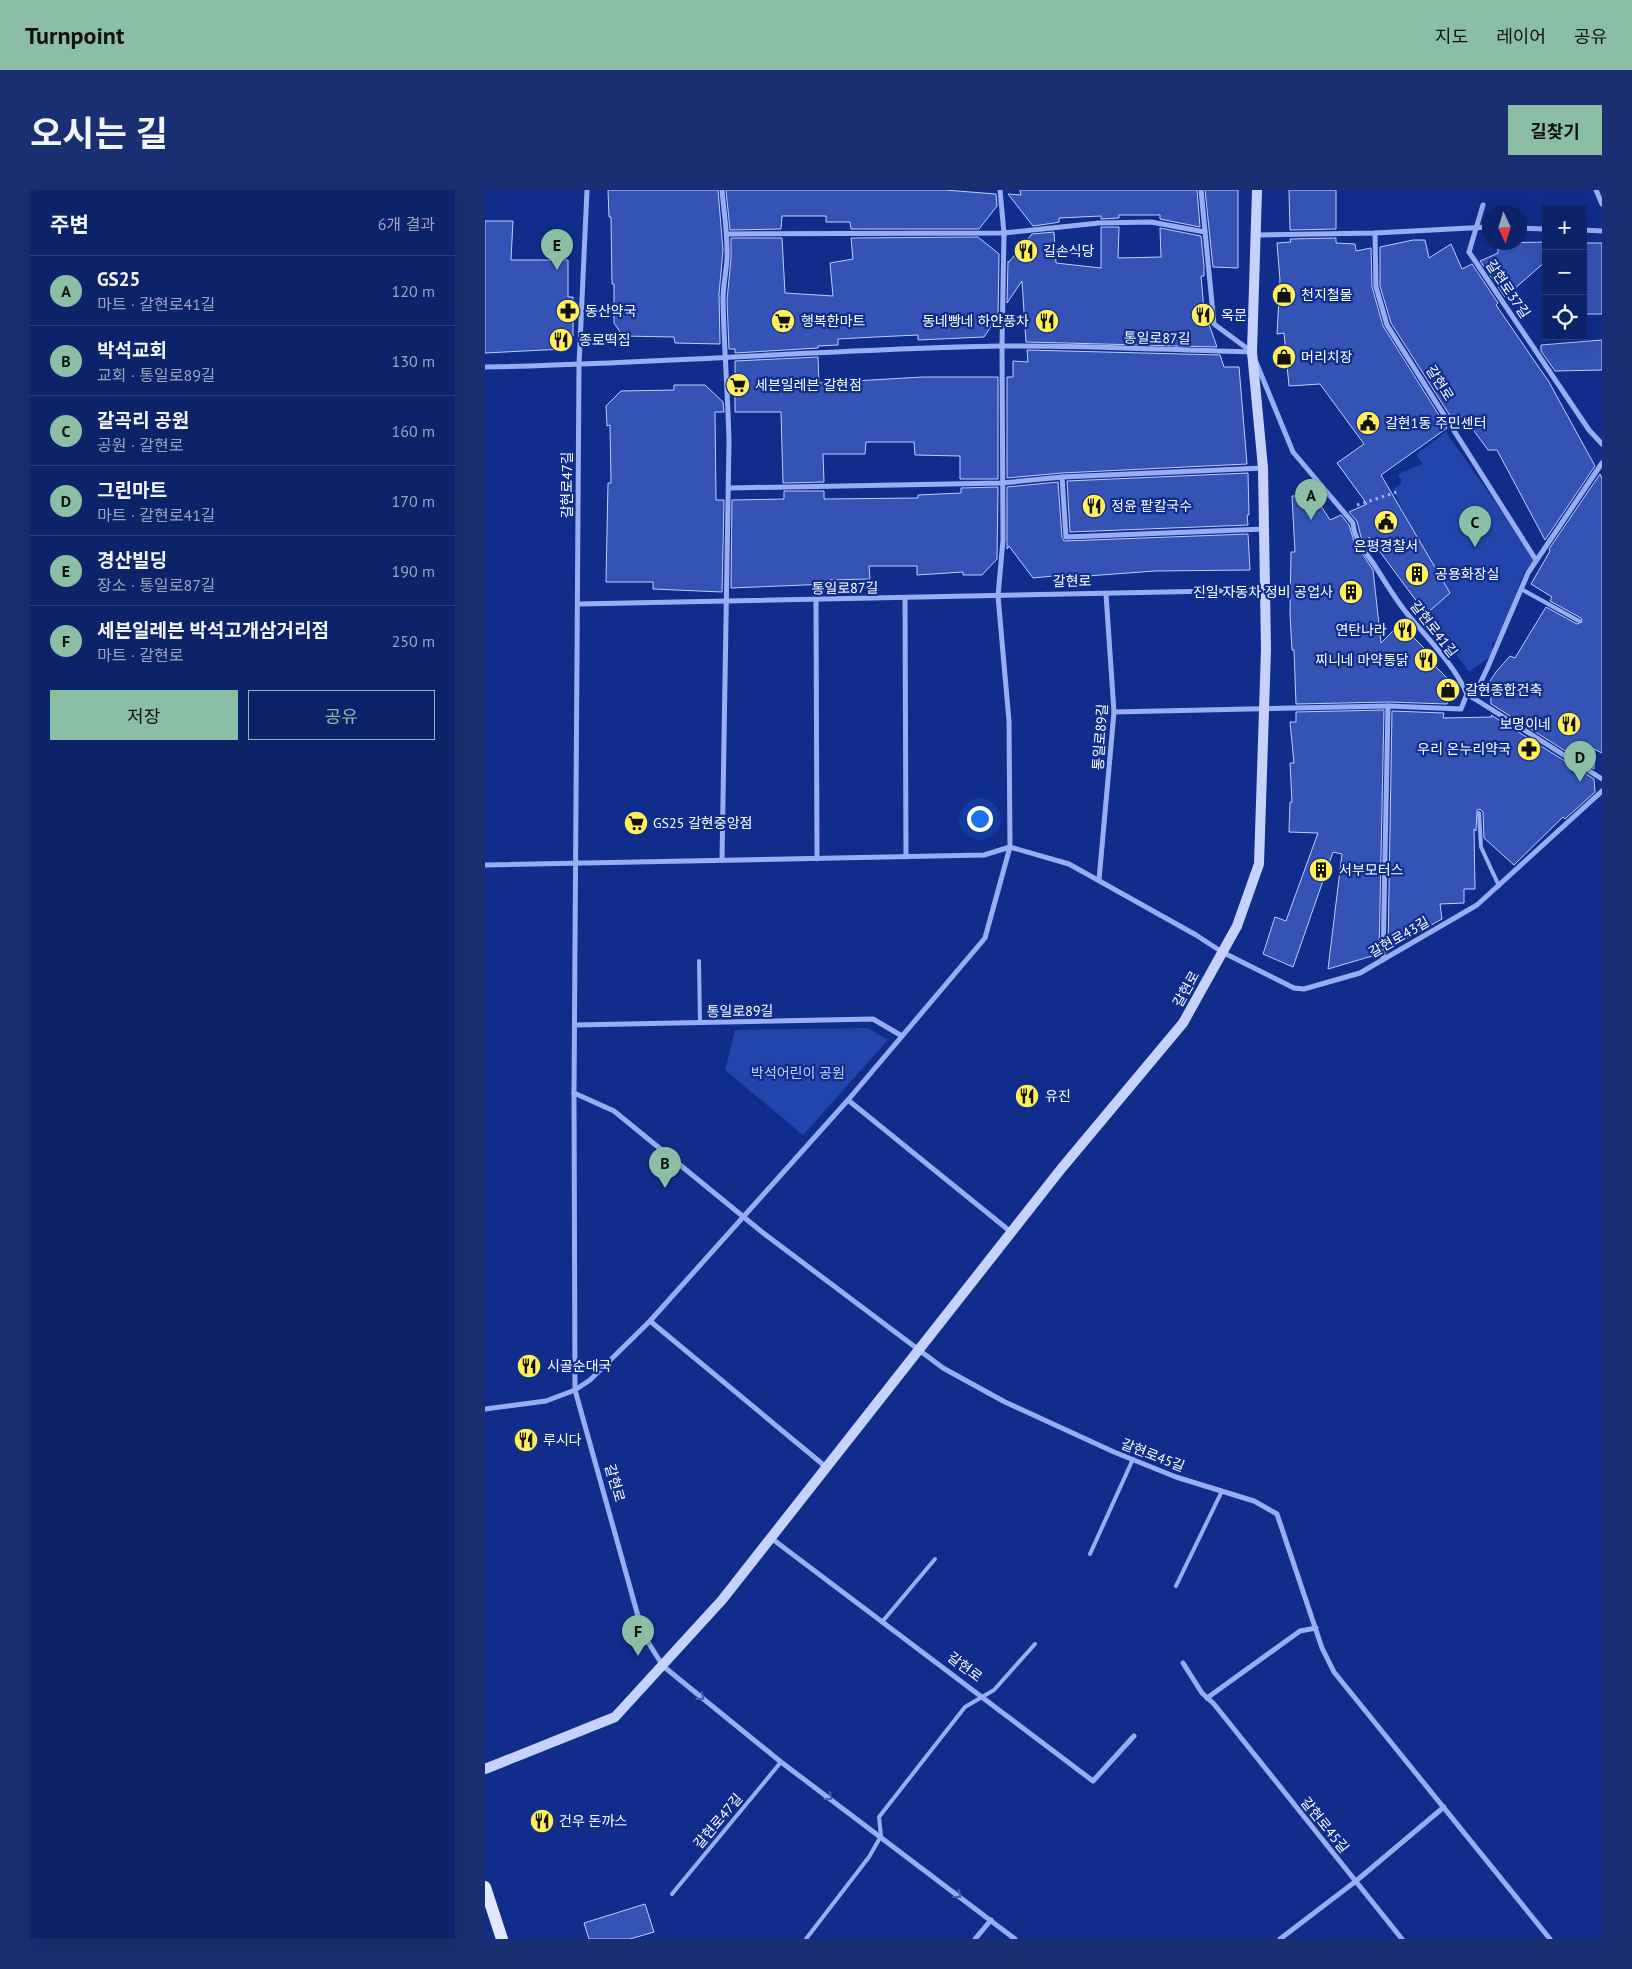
<!DOCTYPE html>
<html lang="ko">
<head>
<meta charset="utf-8">
<style>
	:root { --surface:#0c2269; --page:#1a2f71; --text:#f1f3f6; --muted:#9aa4c0; --line:#2c3f7d; --accent:#8abfa5 }
	body { margin:0; font-family:"PT Sans","Noto Sans KR",sans-serif; background:var(--page); color:var(--text) }
	.controls { position:absolute; right:15px; top:15px; display:grid; overflow:hidden; border-radius:0px; box-shadow:0 5px 20px #0002 }
	.controls button { width:45px; height:45px; display:grid; place-items:center; padding:0; border:0; border-bottom:1px solid var(--line); background:var(--surface); color:var(--text); font:25px sans-serif }
	.compass { position:absolute; left:997px; top:15px; width:45px; height:45px; border-radius:50%; background:var(--surface); box-shadow:0 5px 20px #0002; rotate:176deg }
	.you { position:absolute; left:494px; top:628px; width:18px; height:18px; margin:-12px; border:4px solid #fff; border-radius:50%; background:#1a73e8; box-shadow:0 0 0 8px #1a73e833 }
	.badge { display:grid; place-items:center; width:32px; height:32px; border-radius:50%; background:var(--accent); color:#111; font-size:16px; font-weight:700 }
	.pin { position:absolute; translate:-50% -41px; filter:drop-shadow(0 1px 2px #0008) }
	.pin::after { content:''; position:absolute; top:26px; width:18px; height:15px; background:inherit; clip-path:polygon(0 0,100% 0,50% 100%) }
	.list { margin:0; padding:0; list-style:none }
	h2 { display:flex; justify-content:space-between; align-items:center; height:65px; margin:0; padding:0 20px; font-size:21px }
	h2 small { font-size:16px; font-weight:400; color:var(--muted) }
	.list li { display:grid; grid-template-columns:32px 1fr auto; gap:15px; align-items:center; box-sizing:border-box; height:70px; padding:0 20px; border-top:1px solid var(--line) }
	.list b { display:block; font-size:19px; white-space:nowrap }
	.list p { margin:0; font-size:16px; white-space:nowrap; color:var(--muted) }
	.list em { font-size:16px; font-style:normal; color:var(--muted) }
	.actions { display:flex; gap:10px; padding:15px 20px }
	.actions a { flex:1; padding:11px 0; border:1px solid var(--accent); border-radius:0px; text-align:center; font-size:18px; color:var(--accent) }
	.actions .main { background:var(--accent); color:#111 }
	.icon { flex:none; width:28px; height:28px; fill:none; stroke:currentColor; stroke-width:2; stroke-linecap:round; stroke-linejoin:round }
	.map { position:relative; flex:none; width:1117px; height:1749px; overflow:hidden; border-radius:0px }
	header { display:flex; align-items:center; gap:30px; box-sizing:border-box; height:70px; padding:0 25px; background:var(--accent); color:#111 }
	header strong { font-size:24px }
	nav { display:flex; gap:28px; margin-inline-start:auto; font-size:18px }
	.intro { display:flex; align-items:center; justify-content:space-between; box-sizing:border-box; height:120px; padding:0 30px }
	h1 { margin:0; font-size:35px }
	.button { padding:12px 22px; border-radius:0px; background:var(--accent); color:#111; font-size:18px; font-weight:700 }
	main { display:flex; gap:30px; padding:0 30px }
	aside { flex:1; background:var(--surface); border-radius:0px; box-shadow:0 5px 20px #0002 }
	.map>svg:first-child { display:block }
	.green { fill:#2244ab }
	.building { fill:#3453b4; stroke:#becefd }
	.lines { fill:none; stroke-linecap:round; stroke-linejoin:round }
	.path { stroke:#97aef2; stroke-width:3; stroke-dasharray:2.5 4; stroke-linecap:butt }
	.lane { stroke:#97aef2; stroke-width:4 }
	.street { stroke:#97aef2; stroke-width:5 }
	.secondary { stroke:#c6d2fc; stroke-width:10 }
	.primary { stroke:#e2e8ff; stroke-width:12 }
	.oneway { stroke:#4661b5 }
	.labels { text-anchor:middle; stroke-width:4.5; stroke-linejoin:round; paint-order:stroke }
	.poi-label { font-size:14px; fill:#fff; stroke:#102d8c; text-anchor:start }
	.street-label { font-size:14px; fill:#fff; stroke:#102d8c }
	.park-label { font-size:14px; fill:#becefd; stroke:#102d8c }
</style>
</head>
<body>
<header>
<strong>Turnpoint</strong>
<nav><a>지도</a><a>레이어</a><a>공유</a></nav>
</header>
<div class="intro"><h1>오시는 길</h1><a class="button">길찾기</a></div>
<main>
<aside>
<h2>주변<small>6개 결과</small></h2>
<ul class="list">
<li><span class="badge">A</span><div><b>GS25</b><p>마트 · 갈현로41길</p></div><em>120 m</em></li>
<li><span class="badge">B</span><div><b>박석교회</b><p>교회 · 통일로89길</p></div><em>130 m</em></li>
<li><span class="badge">C</span><div><b>갈곡리 공원</b><p>공원 · 갈현로</p></div><em>160 m</em></li>
<li><span class="badge">D</span><div><b>그린마트</b><p>마트 · 갈현로41길</p></div><em>170 m</em></li>
<li><span class="badge">E</span><div><b>경산빌딩</b><p>장소 · 통일로87길</p></div><em>190 m</em></li>
<li><span class="badge">F</span><div><b>세븐일레븐 박석고개삼거리점</b><p>마트 · 갈현로</p></div><em>250 m</em></li>
</ul>
<div class="actions"><a class="main">저장</a><a>공유</a></div>
</aside>
<div class="map">
<svg width="1117" height="1749" viewBox="0 0 1117 1749">
	<rect width="100%" height="100%" fill="#102d8c"/>
	<g class="green">
		<polygon points="961,242 1051,370 1039,382 1015,448 1007,453 1008,465 984,482 941,424 930,344 908,300 917,292 913,284 937,274 931,264"/>
		<polygon points="383,838 403,850 318,945 240,880 250,840"/>
	</g>
	<g class="building">
		<polygon points="123,0 233,0 238,60 234,104 235,154 190,153 189,147 138,146 129,133 129,94 127,94 126,27 124,27"/>
		<polygon points="241,0 460,0 511,4 512,16 494,39 366,39 365,32 341,32 341,26 297,26 296,39 245,40"/>
		<polygon points="535,0 712,0 715,37 675,29 675,25 634,25 634,28 616,29 616,26 574,28 574,32 569,33 548,36 523,4 536,5"/>
		<polygon points="720,0 753,0 753,78 728,77"/>
		<polygon points="804,0 851,0 851,39 805,40"/>
		<polygon points="0,31 28,31 26,70 83,70 83,107 88,107 88,146 79,159 0,163"/>
		<polygon points="616,37 634,37 633,68 676,67 675,38 716,46 719,76 719,86 716,86 719,120 732,157 541,152 537,91 522,113 523,71 524,72 547,44 569,42 571,73 616,78"/>
		<polygon points="493,47 514,64 513,126 499,147 433,150 433,145 390,147 353,149 353,155 333,156 333,158 250,163 250,159 244,159 242,110 246,69 246,48 297,48 300,103 348,106 345,73 368,69 366,48"/>
		<polygon points="851,48 851,53 870,54 871,61 886,58 887,97 898,136 962,238 896,285 965,403 941,424 884,347 885,362 876,347 872,331 864,322 882,314 852,273 879,254 835,194 804,196 799,143 792,144 795,90 792,53 806,52 805,49"/>
		<polygon points="928,50 940,50 944,68 966,54 977,79 987,74 1013,113 1011,115 1064,192 1110,276 1060,350 1012,260 1003,260 978,226 969,232 906,133 895,96 895,57"/>
		<polygon points="1061,52 1061,71 1020,107 995,71 1013,63 1013,53"/>
		<polygon points="1098,53 1117,53 1117,124 1099,124"/>
		<polygon points="1117,150 1117,180 1070,181 1056,161 1056,155"/>
		<polygon points="542,160 735,165 739,177 754,177 762,274 577,283 522,288 522,187 528,187 528,171 543,172"/>
		<polygon points="333,167 334,193 438,187 513,187 513,289 475,289 475,266 430,265 429,252 381,252 380,264 338,264 339,292 298,293 296,222 250,222 250,171"/>
		<polygon points="189,195 220,195 238,212 239,222 230,222 231,310 239,310 237,402 168,399 168,392 121,392 123,293 126,293 125,235 122,236 121,216 136,201 189,200"/>
		<polygon points="763,283 764,325 762,325 763,335 585,342 582,291"/>
		<polygon points="1115,284 1117,289 1117,563 1109,559 1109,579 1006,514 1005,491 1011,482 1025,466 1030,468 1061,417 1092,434 1097,432 1096,428 1065,411 1067,407 1046,394 1065,361 1064,359"/>
		<polygon points="573,292 577,347 579,351 763,344 765,380 670,381 589,387 589,384 548,388 524,356 522,359 522,297"/>
		<polygon points="513,297 512,369 497,385 478,385 478,382 432,385 432,376 384,376 385,389 344,390 344,394 246,398 247,310 299,309 299,301 339,301 339,309 433,308 433,305 476,303 476,298"/>
		<polygon points="829,305 845,330 856,325 864,335 869,351 888,380 896,453 915,434 942,461 938,464 967,493 962,514 903,512 811,514 809,460 807,460 805,424 806,362 810,362 807,306"/>
		<polygon points="899,520 894,764 843,779 857,664 848,662 808,777 778,764 790,727 801,731 833,643 804,642 805,612 807,612 805,573 809,573 805,532 811,532 811,522"/>
		<polygon points="907,521 959,523 958,528 1007,527 1006,525 1109,589 1110,602 1080,629 1078,627 1029,675 999,648 998,622 995,619 992,620 991,641 989,639 990,699 979,699 979,713 955,714 957,729 903,759"/>
		<polygon points="160,1714 169,1742 145,1749 104,1749 99,1733"/>
	</g>
	<g class="lines">
		<polyline class="path" points="872,315 912,302"/>
		<g class="lane">
			<polyline points="1036,399 1094,431"/>
			<polyline points="994,623 996,657 1014,696"/>
			<polyline points="214,771 215,833"/>
			<polyline points="605,1364 648,1269"/>
			<polyline points="691,1396 737,1301"/>
			<polyline points="397,1432 450,1369"/>
			<polyline points="187,1704 296,1572"/>
			<polyline points="321,1749 384,1667 396,1646 394,1627 480,1517 509,1500 550,1454"/>
		</g>
		<g class="street">
			<polyline points="102,0 94,175 89,903 90,1200 158,1444 178,1476 296,1572 530,1749"/>
			<polyline points="716,0 729,134 767,162"/>
			<polyline points="1111,0 1117,14"/>
			<polyline points="998,15 984,62 1104,240 1117,254"/>
			<polyline points="1034,38 1061,39"/>
			<polyline points="1098,40 1117,41"/>
			<polyline points="890,43 891,97 902,135 1051,370"/>
			<polyline points="242,44 519,43 614,33 666,32 720,42"/>
			<polyline points="771,45 890,43 1004,37"/>
			<path d="M771,172L808,262L868,333C869,349 879,360 888,373C900,391 911,411 925,427C945,451 969,475 982,504L1117,589"/>
			<path d="M0,177C172,174 344,159 516,156C600,155 684,160 767,162"/>
			<polyline points="577,287 581,347 779,339"/>
			<polyline points="244,298 517,293 577,287 778,278"/>
			<polyline points="420,408 421,667"/>
			<polyline points="331,410 332,669"/>
			<polyline points="93,414 780,400"/>
			<polyline points="988,508 1002,479 1043,383 1117,273"/>
			<polyline points="629,522 903,516 976,519 982,504"/>
			<path d="M237,670L244,252C243,205 239,158 238,110C238,96 241,83 242,69C243,46 239,23 237,0"/>
			<polyline points="0,675 499,665 525,657 584,674 711,745 737,762 809,798 819,799 875,783 992,715 1117,601"/>
			<polyline points="614,690 629,522 621,404"/>
			<polyline points="898,770 903,516"/>
			<polyline points="90,835 388,829 417,846"/>
			<polyline points="89,903 129,921 277,1042 458,1178 520,1212 629,1262 691,1287 769,1311 792,1324 837,1458 849,1482 1065,1749"/>
			<polyline points="363,910 526,1042"/>
			<polyline points="165,1131 341,1277"/>
			<polyline points="0,1219 61,1211 90,1200 105,1190 165,1131 363,910 500,748 525,657 524,531 513,406 518,350 517,156 519,43 515,0"/>
			<polyline points="286,1348 608,1591 649,1546"/>
			<polyline points="698,1473 717,1503 729,1514 917,1749"/>
			<polyline points="722,1508 815,1441 831,1438"/>
			<polyline points="490,1749 506,1730"/>
			<polyline points="795,1749 871,1691 959,1617"/>
		</g>
		<polyline class="secondary" points="0,1579 130,1527 237,1410 576,979 698,833 752,736 774,674 781,459 778,278 767,162 772,0"/>
		<polyline class="primary" points="0,1697 17,1749"/>
	</g>
	<defs><path id="oneway-chevron" d="M-2-3.5L2.5 0L-2 3.5" fill="none" stroke-width="1.6" stroke-linecap="round" stroke-linejoin="round" transform="scale(1.25)"/></defs>
	<g class="oneway">
		<use href="#oneway-chevron" transform="translate(216 1507) rotate(39)"/>
		<use href="#oneway-chevron" transform="translate(344 1607) rotate(37)"/>
		<use href="#oneway-chevron" transform="translate(473 1705) rotate(38)"/>
	</g>
	<defs>
		<g id="restaurant-disc" transform="scale(1.25)"><circle r="9.5" fill="#fff058" stroke="#102d8c"/><path d="M-5-6h1v4h1v-4h1v4h1v-4h1v5L-1.5 .5V6h-2V.5L-5-1ZM5-6V6H3V1.5H1.5Q1.5-4 5-6Z" fill="#111"/></g>
		<g id="shop-disc" transform="scale(1.25)"><circle r="9.5" fill="#fff058" stroke="#102d8c"/><path d="M-5-2.5h2.3a2.7 3.5 0 0 1 5.4 0H5L5.5 6h-11ZM-1.5-2.5h3a1.5 2.3 0 0 0-3 0Z" fill="#111"/></g>
		<g id="pharmacy-disc" transform="scale(1.25)"><circle r="9.5" fill="#fff058" stroke="#102d8c"/><path d="M-2-6h4v4h4v4h-4v4h-4v-4h-4v-4h4Z" fill="#111"/></g>
		<g id="supermarket-disc" transform="scale(1.25)"><circle r="9.5" fill="#fff058" stroke="#102d8c"/><path d="M-6-5.5h2.5l.6 2H6L4.5 2H-2.5L-4.4-4H-6ZM-1.5 3.2a1.3 1.3 0 1 0 .1 0ZM3 3.2a1.3 1.3 0 1 0 .1 0Z" fill="#111"/></g>
		<g id="civic-disc" transform="scale(1.25)"><circle r="9.5" fill="#fff058" stroke="#102d8c"/><path d="M-.6-6.5H3V-4.5H.6V-3L4-1V1h2V6H-6V1h2V-1L-.6-3ZM-1.2 2.5V6h2.4V2.5Z" fill="#111"/></g>
		<g id="building-disc" transform="scale(1.25)"><circle r="9.5" fill="#fff058" stroke="#102d8c"/><path d="M-4-6H4V6H1V3H-1V6H-4ZM-2.5-4.3h1.7v1.8h-1.7ZM.8-4.3h1.7v1.8H.8ZM-2.5-1h1.7V.8h-1.7ZM.8-1h1.7V.8H.8Z" fill="#111"/></g>
	</defs>
	<g fill-rule="evenodd">
		<use href="#restaurant-disc" x="541" y="61"/>
		<use href="#shop-disc" x="799" y="105"/>
		<use href="#pharmacy-disc" x="83" y="121"/>
		<use href="#restaurant-disc" x="718" y="125"/>
		<use href="#supermarket-disc" x="298" y="131"/>
		<use href="#restaurant-disc" x="562" y="131"/>
		<use href="#restaurant-disc" x="76" y="150"/>
		<use href="#shop-disc" x="799" y="167"/>
		<use href="#supermarket-disc" x="253" y="195"/>
		<use href="#civic-disc" x="883" y="233"/>
		<use href="#restaurant-disc" x="609" y="316"/>
		<use href="#civic-disc" x="901" y="332"/>
		<use href="#building-disc" x="932" y="384"/>
		<use href="#building-disc" x="866" y="402"/>
		<use href="#restaurant-disc" x="920" y="440"/>
		<use href="#restaurant-disc" x="941" y="470"/>
		<use href="#shop-disc" x="963" y="500"/>
		<use href="#restaurant-disc" x="1084" y="534"/>
		<use href="#pharmacy-disc" x="1044" y="559"/>
		<use href="#supermarket-disc" x="151" y="633"/>
		<use href="#building-disc" x="836" y="680"/>
		<use href="#restaurant-disc" x="542" y="906"/>
		<use href="#restaurant-disc" x="44" y="1176"/>
		<use href="#restaurant-disc" x="41" y="1250"/>
		<use href="#restaurant-disc" x="57" y="1631"/>
	</g>
	<g class="labels">
		<g class="poi-label">
			<text x="558" y="66">길손식당</text>
			<text x="816" y="110">천지철물</text>
			<text x="100" y="126">동산약국</text>
			<text x="736" y="130">옥문</text>
			<text x="316" y="136">행복한마트</text>
			<text x="544" y="136" text-anchor="end">동네빵네 하얀풍차</text>
			<text x="94" y="155">종로떡집</text>
			<text x="816" y="172">머리치장</text>
			<text x="270" y="200">세븐일레븐 갈현점</text>
			<text x="900" y="238">갈현1동 주민센터</text>
			<text x="626" y="321">정윤 팥칼국수</text>
			<text x="901" y="361" text-anchor="middle">은평경찰서</text>
			<text x="950" y="389">공용화장실</text>
			<text x="848" y="407" text-anchor="end">진일 자동차 정비 공업사</text>
			<text x="902" y="445" text-anchor="end">연탄나라</text>
			<text x="924" y="475" text-anchor="end">찌니네 마약통닭</text>
			<text x="980" y="505">갈현종합건축</text>
			<text x="1066" y="539" text-anchor="end">보명이네</text>
			<text x="1026" y="564" text-anchor="end">우리 온누리약국</text>
			<text x="168" y="638">GS25 갈현중앙점</text>
			<text x="854" y="685">서부모터스</text>
			<text x="560" y="911">유진</text>
			<text x="62" y="1181">시골순대국</text>
			<text x="58" y="1255">루시다</text>
			<text x="74" y="1636">건우 돈까스</text>
		</g>
		<g class="street-label">
			<text transform="translate(1023 99) rotate(56)" y="5">갈현로37길</text>
			<text transform="translate(672 148) rotate(1)" y="5">통일로87길</text>
			<text transform="translate(955 193) rotate(58)" y="5">갈현로</text>
			<text transform="translate(82 295) rotate(-90)" y="5">갈현로47길</text>
			<text transform="translate(587 391) rotate(-1)" y="5">갈현로</text>
			<text transform="translate(360 398) rotate(-1)" y="5">통일로87길</text>
			<text transform="translate(949 439) rotate(52)" y="5">갈현로41길</text>
			<text transform="translate(615 547) rotate(-86)" y="5">통일로89길</text>
			<text transform="translate(914 747) rotate(-30)" y="5">갈현로43길</text>
			<text transform="translate(701 799) rotate(-61)" y="5">갈현로</text>
			<text transform="translate(255 821) rotate(-1)" y="5">통일로89길</text>
			<text transform="translate(668 1265) rotate(21)" y="5">갈현로45길</text>
			<text transform="translate(130 1293) rotate(74)" y="5">갈현로</text>
			<text transform="translate(480 1477) rotate(37)" y="5">갈현로</text>
			<text transform="translate(233 1631) rotate(-50)" y="5">갈현로47길</text>
			<text transform="translate(840 1635) rotate(51)" y="5">갈현로45길</text>
		</g>
		<g class="park-label">
			<text x="313" y="888">박석어린이 공원</text>
		</g>
	</g>
</svg>
<div class="controls">
<button>+</button>
<button>−</button>
<button><svg class="icon" aria-label="locate" viewBox="0 0 24 24"><circle cx="12" cy="12" r="6"/><path d="M12 2v4M12 18v4M2 12h4M18 12h4"/></svg></button>
</div>
<svg class="compass" viewBox="-18 -18 36 36"><path d="M0-13l5 13h-10z" fill="#e53935"/><path d="M0 13l5-13h-10z" fill="#9aa4c0"/></svg>
<div class="you"></div>
<div class="pin badge" style="left:826px;top:330px">A</div>
<div class="pin badge" style="left:180px;top:998px">B</div>
<div class="pin badge" style="left:990px;top:357px">C</div>
<div class="pin badge" style="left:1095px;top:592px">D</div>
<div class="pin badge" style="left:72px;top:80px">E</div>
<div class="pin badge" style="left:153px;top:1466px">F</div>
</div>
</main>
</body>
</html>
